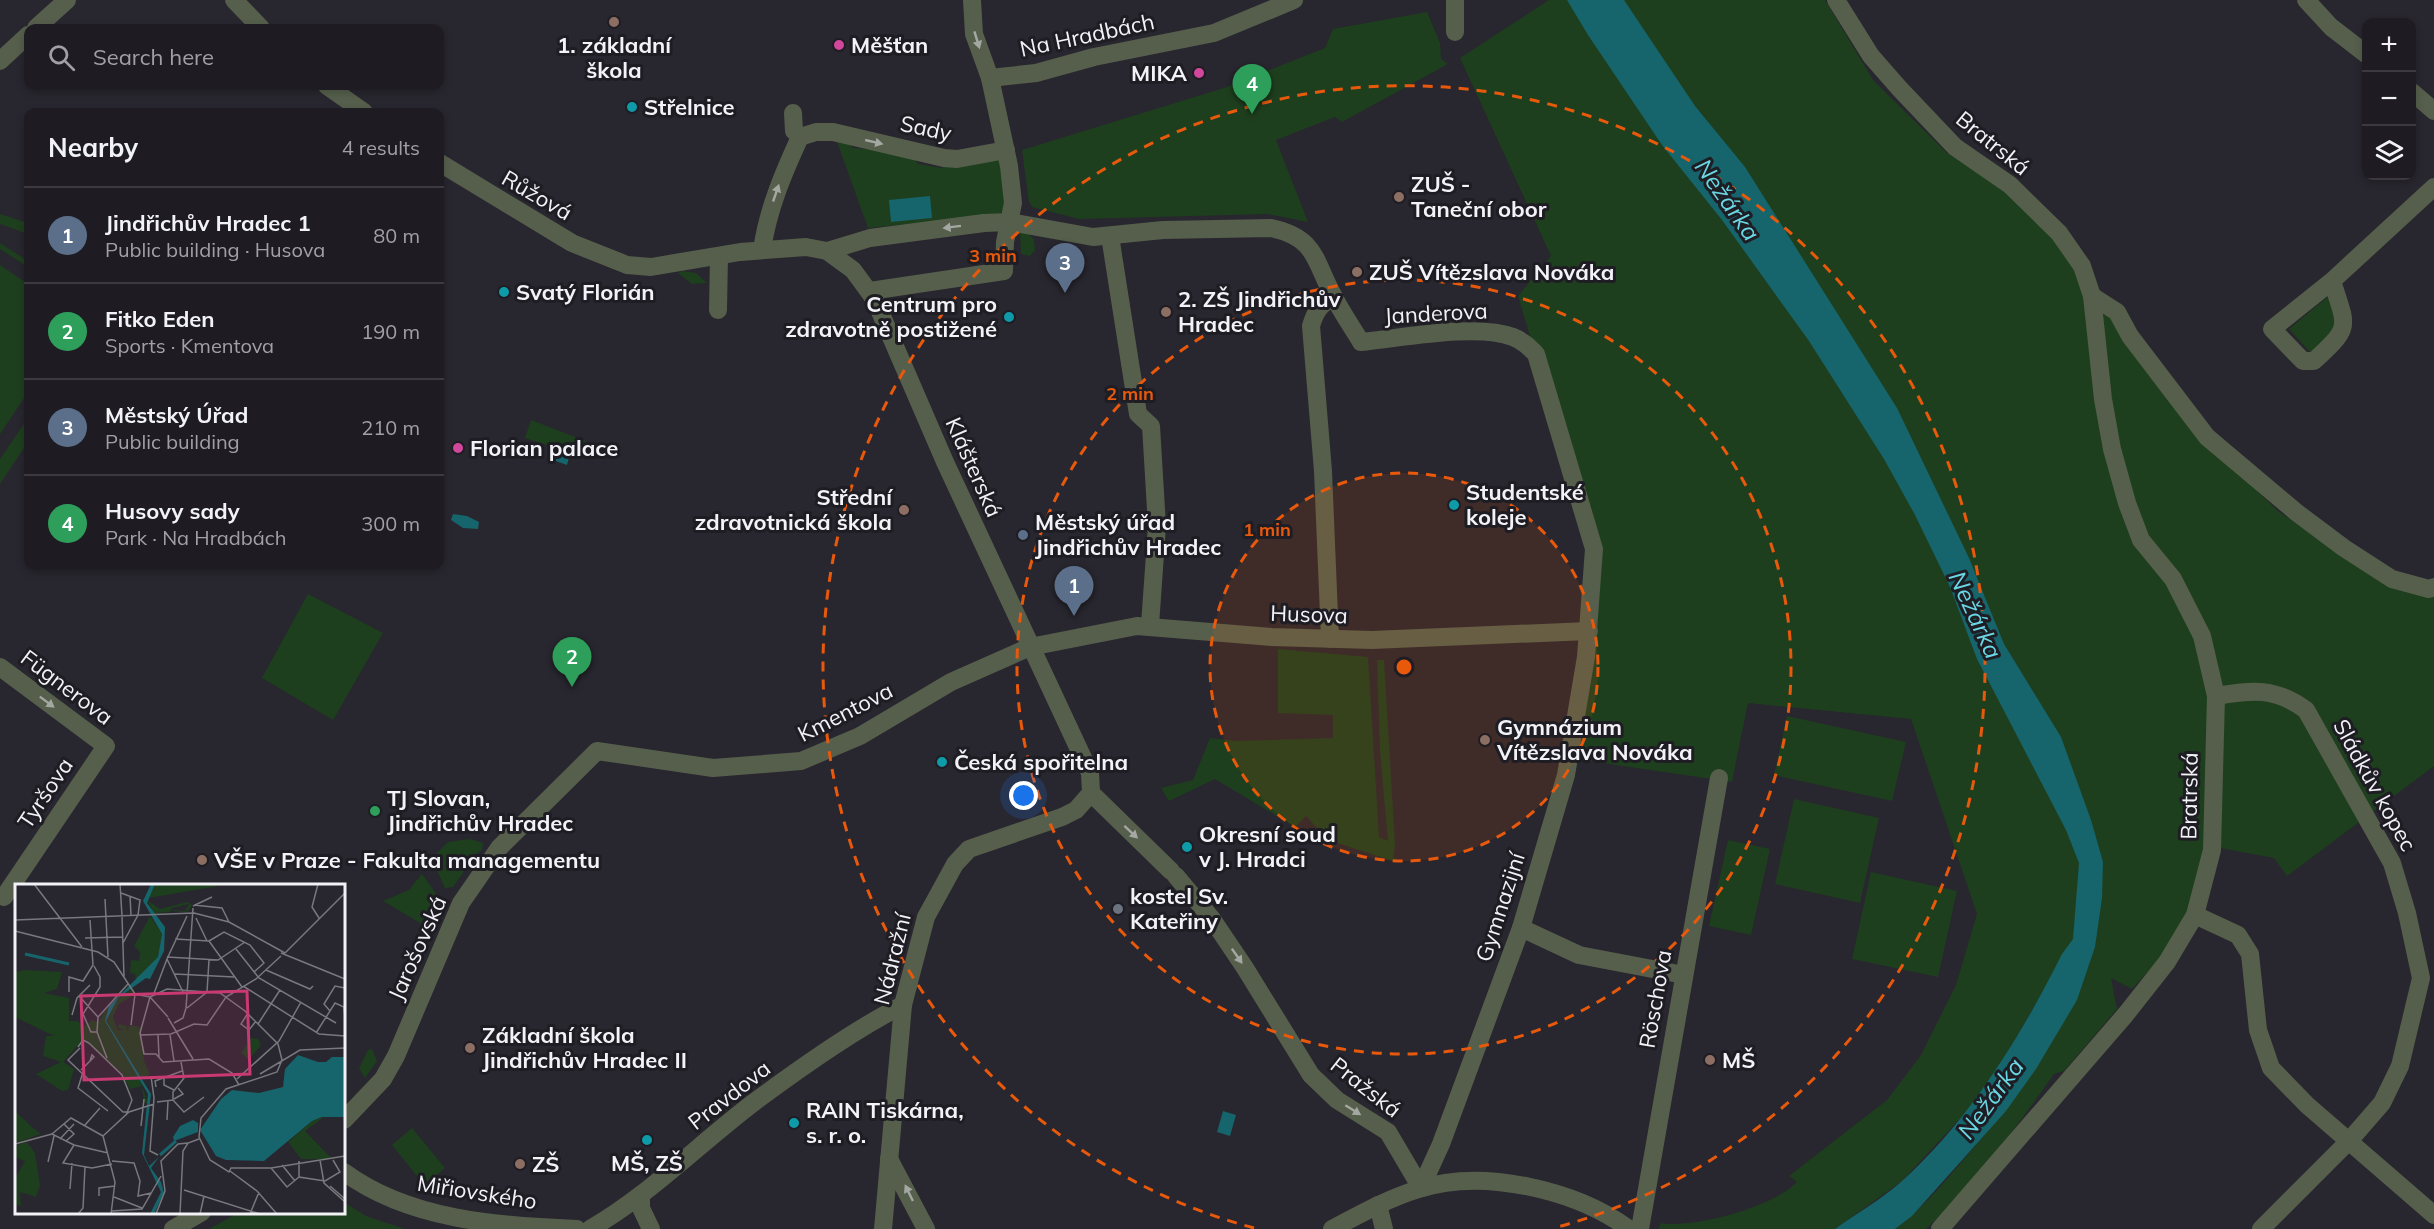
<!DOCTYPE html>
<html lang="en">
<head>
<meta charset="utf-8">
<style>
	:root { --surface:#1e1c22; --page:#26252a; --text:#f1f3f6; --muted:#a1a1a5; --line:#3c3a40; --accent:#efa73d }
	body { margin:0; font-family:Mulish,sans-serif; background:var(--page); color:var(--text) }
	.controls { position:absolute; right:18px; top:18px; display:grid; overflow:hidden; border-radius:12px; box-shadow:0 3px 9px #0003 }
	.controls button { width:54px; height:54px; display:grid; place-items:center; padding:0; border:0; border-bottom:2px solid var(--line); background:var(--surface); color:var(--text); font:30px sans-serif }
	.you { position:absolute; left:1024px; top:796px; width:21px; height:21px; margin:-15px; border:4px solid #fff; border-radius:50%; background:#1a73e8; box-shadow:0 0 0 9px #1a73e833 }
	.badge { display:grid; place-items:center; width:39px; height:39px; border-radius:50%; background:var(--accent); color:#fff; font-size:20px; font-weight:700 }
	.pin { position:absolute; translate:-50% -50px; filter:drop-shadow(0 2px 3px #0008) }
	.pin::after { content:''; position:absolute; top:32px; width:21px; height:18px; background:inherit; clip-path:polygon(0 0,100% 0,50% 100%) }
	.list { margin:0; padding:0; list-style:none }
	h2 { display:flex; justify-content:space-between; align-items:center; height:78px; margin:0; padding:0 24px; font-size:26px }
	h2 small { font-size:20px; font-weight:400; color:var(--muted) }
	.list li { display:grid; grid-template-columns:39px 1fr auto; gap:18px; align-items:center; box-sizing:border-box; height:96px; padding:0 24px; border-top:2px solid var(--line) }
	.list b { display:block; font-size:22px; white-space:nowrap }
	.list p { margin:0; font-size:20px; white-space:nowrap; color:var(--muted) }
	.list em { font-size:20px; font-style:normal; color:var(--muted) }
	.icon { flex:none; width:33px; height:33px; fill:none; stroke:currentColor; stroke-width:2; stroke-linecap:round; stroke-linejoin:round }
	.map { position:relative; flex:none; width:2434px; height:1229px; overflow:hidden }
	.search { position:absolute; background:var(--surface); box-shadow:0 3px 9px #0003; left:24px; top:24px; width:420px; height:66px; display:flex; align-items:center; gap:15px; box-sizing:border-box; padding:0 21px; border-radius:12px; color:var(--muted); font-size:22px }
	.panel { position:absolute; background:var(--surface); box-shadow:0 3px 9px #0003; left:24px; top:108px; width:420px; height:462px; border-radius:12px }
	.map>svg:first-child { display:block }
	.green { fill:#1e3f1e }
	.water { fill:#16646c }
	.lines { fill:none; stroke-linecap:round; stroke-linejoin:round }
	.minor { stroke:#565f4c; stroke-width:18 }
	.oneway { fill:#a4a8a2 }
	.ring { fill:none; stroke:#e8590c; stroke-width:3; stroke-dasharray:10 8 }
	.education-dot { fill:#8d6e63; stroke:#1f1d24; stroke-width:2 }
	.hotel-dot { fill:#d1479c; stroke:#1f1d24; stroke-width:2 }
	.culture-dot { fill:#0f9aa8; stroke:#1f1d24; stroke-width:2 }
	.service-dot { fill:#5c6f8a; stroke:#1f1d24; stroke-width:2 }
	.leisure-dot { fill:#2e9e5b; stroke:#1f1d24; stroke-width:2 }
	.worship-dot { fill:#6b7280; stroke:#1f1d24; stroke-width:2 }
	.labels { text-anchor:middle; stroke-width:6; stroke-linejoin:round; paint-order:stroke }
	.street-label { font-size:22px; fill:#f3f2f7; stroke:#1f1d24 }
	.poi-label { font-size:22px; font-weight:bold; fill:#f3f2f7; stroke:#1f1d24; text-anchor:start }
	.water-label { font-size:24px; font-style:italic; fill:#69d8e4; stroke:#1f1d24 }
	.inset-river { fill:none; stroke:#16646c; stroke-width:3 }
	.inset-road { fill:none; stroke:#79787e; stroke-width:1.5 }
	.view { fill:#c93972; fill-opacity:0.15; stroke:#c93972; stroke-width:3 }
	.inset-edge { fill:none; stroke:#f3f2f7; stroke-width:3 }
	.centre { fill:#e8590c; stroke:#1f1d24; stroke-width:3 }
	.ring-label { font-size:18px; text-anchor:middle; font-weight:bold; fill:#e8590c; stroke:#1f1d24; stroke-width:6; stroke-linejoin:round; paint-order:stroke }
</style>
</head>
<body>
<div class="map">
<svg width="2434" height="1229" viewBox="0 0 2434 1229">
	<rect width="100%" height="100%" fill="#28262e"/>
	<g class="green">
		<path d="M1549,0H1825L1873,80L1947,153L2004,190L2044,225L2075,264L2103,314L2113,318L2204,440L2279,512L2381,579L2434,590V766L2287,876L2274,858L2204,845C2199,873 2193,905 2180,931C2168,952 2148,971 2132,989L2111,978L2117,1009L2064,1071L2054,1074C2016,1128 1975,1184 1926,1229H1895C1926,1206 1950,1175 1975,1146C2004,1111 2031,1077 2054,1037L2043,991L2005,1057L1969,1109L1902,1181L1835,1229H1659L1660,1223C1693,1229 1774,1207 1797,1182L1789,1176L1887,1100L1921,1055L1956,985L1977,914L1911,719L1748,703L1732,782L1569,758L1594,549L1518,296L1551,256L1460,58Z"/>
		<polygon points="1427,12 1440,43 1441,59 1448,64 1342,122 1335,117 1276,140 1308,222 1267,214 1079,219 1032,207 1029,202 1022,150 1224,88 1325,48 1333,29"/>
		<polygon points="836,139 845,140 853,148 910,153 918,164 942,168 948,162 997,158 1000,162 1007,205 999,215 868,228"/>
		<polygon points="0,214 28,223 28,234 0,224"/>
		<polygon points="1020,233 1028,233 1034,240 1035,250 1030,256 1021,254"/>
		<polygon points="0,243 28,261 28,267 0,249"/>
		<polygon points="0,265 28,284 28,392 0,434"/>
		<polygon points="683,271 696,273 707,283 692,284 678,273"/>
		<polygon points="2329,296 2339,332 2312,354 2289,329"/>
		<polygon points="28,418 28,442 0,484 0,459"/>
		<polygon points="531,420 586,441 584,457 525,438"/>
		<polygon points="308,594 383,633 333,720 262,678"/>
		<polygon points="1278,649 1368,657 1379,837 1388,841 1380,752 1377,660 1384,660 1395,844 1393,861 1328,840 1306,816 1295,827 1215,779 1169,801 1161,788 1193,780 1210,738 1236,741 1333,738 1333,715 1278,713"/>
		<polygon points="1787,716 1906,742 1892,801 1774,775"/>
		<polygon points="1794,799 1879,818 1860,903 1775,884"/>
		<polygon points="470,839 483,843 482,850 476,854 453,887 445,888 435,866 435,855 448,842"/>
		<polygon points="1728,840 1770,849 1751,935 1709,926"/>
		<polygon points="1871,872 1957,891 1938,977 1852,959"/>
		<polygon points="422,874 444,905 437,921 422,924 383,901 409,890"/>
		<polygon points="372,1049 377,1061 365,1078 359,1068 368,1050"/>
		<polygon points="412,1128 445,1168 424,1185 392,1145"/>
		<polygon points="344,1202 366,1216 405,1229 209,1229 238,1213 344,1212"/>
	</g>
	<g class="water">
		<path d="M1567,0H1624L1695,106L1745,167L1897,408L1969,558L2004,644L2061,737L2091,820L2103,862L2102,898L2095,947L2077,1000L2036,1069L2006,1111L1912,1216L1895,1229H1835C1857,1213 1882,1199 1902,1181C1969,1121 2022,1034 2062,954L2073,939L2079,863L2066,830L1977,659L1950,587L1915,515L1884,459L1809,341L1722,220L1662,145L1588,35Z"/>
		<polygon points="930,196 932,218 891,222 889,200"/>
		<polygon points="553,449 570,454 567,465 550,459"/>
		<polygon points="453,514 467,516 479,522 478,529 463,528 451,520"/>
		<polygon points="1223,1111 1236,1115 1230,1136 1217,1132"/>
	</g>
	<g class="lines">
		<g class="minor">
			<polyline points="234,0 261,28"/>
			<polyline points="1455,0 1455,32"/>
			<polyline points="1836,0 1871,56 1899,88 1955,147 2010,185 2059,233 2082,266 2092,296 2103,399 2112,449 2127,503 2141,540 2173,579 2202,636 2216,696 2212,850 2195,915 2167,962 2126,1014 1940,1229"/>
			<polyline points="2306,0 2331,27 2366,54"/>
			<polyline points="36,28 67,0"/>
			<polyline points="0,61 28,35"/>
			<polyline points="990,78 1036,73 1094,57 1214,33 1294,0"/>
			<polyline points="327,86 364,112"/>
			<polyline points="2412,92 2434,111"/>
			<polyline points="793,113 794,131 800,137"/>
			<polyline points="800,137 816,132 833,132 944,158 957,159 1006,150"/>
			<polyline points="440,163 572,243 627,265 651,267 740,252 806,247 827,251 853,270 875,300 945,462 1090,773 1091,793 1076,810 1062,817 969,849 955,864 926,917 903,1005 883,1229"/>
			<polyline points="1110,236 1138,414 1151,426 1157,526 1150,625"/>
			<path d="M762,250C768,209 783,174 800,137"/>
			<path d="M827,251L870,238L984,223L1010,222L1093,237L1163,230L1271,228C1318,238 1314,262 1334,297C1342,313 1352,327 1361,342C1402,338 1477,323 1513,337C1523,341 1529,347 1536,354L1594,549L1586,657L1566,775L1521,928L1441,1144L1421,1188"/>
			<path d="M2332,281C2347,328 2352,326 2314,361H2303L2272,329L2332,281L2434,187"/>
			<polyline points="870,291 1004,271 1005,242 1013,203 1009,166 990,78 974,34 972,0"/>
			<polyline points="2092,296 2117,312 2130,336 2207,437 2296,512 2344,548 2392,579 2429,589 2434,587"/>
			<polyline points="718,310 719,256"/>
			<path d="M1330,639L1323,471L1311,326C1315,312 1320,304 1334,297"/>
			<polyline points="0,667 106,746 4,897"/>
			<path d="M2216,696C2252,690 2275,687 2306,710L2392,863L2407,913L2421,978L2400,1066L2382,1103L2349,1141L2261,1229"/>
			<polyline points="1091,793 1171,871"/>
			<polyline points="1176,876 1212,919 1245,968 1311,1075 1337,1100 1388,1132 1421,1188"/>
			<polyline points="2195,915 2238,935 2250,954 2258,1030 2271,1068 2307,1105 2434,1215"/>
			<polyline points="1521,928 1579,955 1684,975"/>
			<polyline points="344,1120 383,1079 396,1056 461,903 499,848 597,751 713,768 801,761 860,736 951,682 1030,647 1137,626 1272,637 1372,640 1589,631"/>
			<polyline points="889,1159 926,1229"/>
			<path d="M344,1172C409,1220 498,1226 577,1229"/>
			<polyline points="641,1196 641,1208 651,1229"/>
			<polyline points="1378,1205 1384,1229"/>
			<polyline points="173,1229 202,1212"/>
			<path d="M590,1229C650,1194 698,1145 753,1103C796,1071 855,1029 903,1005"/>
			<path d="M1332,1229C1360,1214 1389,1198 1419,1189C1483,1168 1576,1190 1629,1229"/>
			<polyline points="1640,1229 1719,778"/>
		</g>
	</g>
	<defs><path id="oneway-solid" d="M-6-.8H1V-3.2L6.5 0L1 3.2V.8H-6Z" transform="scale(1.5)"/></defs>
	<g class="oneway">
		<use href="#oneway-solid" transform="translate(977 40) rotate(73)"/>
		<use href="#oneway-solid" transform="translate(874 142) rotate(13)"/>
		<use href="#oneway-solid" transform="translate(776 193) rotate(-71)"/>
		<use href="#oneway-solid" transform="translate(952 227) rotate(173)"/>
		<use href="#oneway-solid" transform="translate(47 702) rotate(37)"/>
		<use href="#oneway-solid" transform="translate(1131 832) rotate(43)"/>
		<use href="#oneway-solid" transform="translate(1237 956) rotate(55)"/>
		<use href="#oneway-solid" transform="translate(1353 1110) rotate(32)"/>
		<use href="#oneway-solid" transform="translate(909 1193) rotate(-116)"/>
	</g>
	<circle cx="1404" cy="667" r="194" fill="#e8590c" fill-opacity=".12"/>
	<g class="ring">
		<circle cx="1404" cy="667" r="194"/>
		<circle cx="1404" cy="667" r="387"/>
		<path d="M1254 1228A581 581 0 1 1 1554 1228"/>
	</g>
	<g class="education-dot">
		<circle cx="614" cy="22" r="6"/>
		<circle cx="1399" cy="197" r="6"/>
		<circle cx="1357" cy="272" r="6"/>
		<circle cx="1166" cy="312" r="6"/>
		<circle cx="904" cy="510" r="6"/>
		<circle cx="1485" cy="740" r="6"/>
		<circle cx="202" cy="860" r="6"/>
		<circle cx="470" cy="1048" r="6"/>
		<circle cx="1710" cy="1060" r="6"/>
		<circle cx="520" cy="1164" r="6"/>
	</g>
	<g class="hotel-dot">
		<circle cx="839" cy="45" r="6"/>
		<circle cx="1199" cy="73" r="6"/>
		<circle cx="458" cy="448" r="6"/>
	</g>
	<g class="culture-dot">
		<circle cx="632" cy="107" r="6"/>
		<circle cx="504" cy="292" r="6"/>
		<circle cx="1009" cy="317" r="6"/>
		<circle cx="1454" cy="505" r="6"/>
		<circle cx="942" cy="762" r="6"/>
		<circle cx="1187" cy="847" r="6"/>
		<circle cx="794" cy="1123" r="6"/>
		<circle cx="647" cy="1140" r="6"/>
	</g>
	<circle class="service-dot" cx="1023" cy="535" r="6"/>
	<circle class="leisure-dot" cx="375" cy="811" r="6"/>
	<circle class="worship-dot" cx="1118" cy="909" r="6"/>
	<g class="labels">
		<g class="street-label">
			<text transform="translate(1087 35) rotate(-12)" y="8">Na Hradbách</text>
			<text transform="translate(926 128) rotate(12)" y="8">Sady</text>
			<text transform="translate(1993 143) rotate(39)" y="8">Bratrská</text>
			<text transform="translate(537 195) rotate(30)" y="8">Růžová</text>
			<text transform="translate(1436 313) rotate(-3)" y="8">Janderova</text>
			<text transform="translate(974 467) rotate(66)" y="8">Klášterská</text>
			<text transform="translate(1309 614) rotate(2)" y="8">Husova</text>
			<text transform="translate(67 687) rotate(37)" y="8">Fügnerova</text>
			<text transform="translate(845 712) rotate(-27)" y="8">Kmentova</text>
			<text transform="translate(2375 785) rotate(61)" y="8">Sládkův kopec</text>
			<text transform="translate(45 793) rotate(-56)" y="8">Tyršova</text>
			<text transform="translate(2189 796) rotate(-89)" y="8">Bratrská</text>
			<text transform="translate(1500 907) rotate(-72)" y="8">Gymnazijní</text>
			<text transform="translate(417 948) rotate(-66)" y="8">Jarošovská</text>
			<text transform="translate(892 959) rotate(-76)" y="8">Nádražní</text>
			<text transform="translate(1655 999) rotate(-80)" y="8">Röschova</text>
			<text transform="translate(1366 1087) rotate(38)" y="8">Pražská</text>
			<text transform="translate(729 1095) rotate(-38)" y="8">Pravdova</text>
			<text transform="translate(477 1192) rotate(9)" y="8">Miřiovského</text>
		</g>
		<g class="poi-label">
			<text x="614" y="53" text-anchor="middle">1. základní<tspan x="614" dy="25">škola</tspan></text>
			<text x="851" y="53">Měšťan</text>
			<text x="1187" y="81" text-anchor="end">MIKA</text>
			<text x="644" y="115">Střelnice</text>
			<text x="1411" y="192">ZUŠ -<tspan x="1411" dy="25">Taneční obor</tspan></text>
			<text x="1369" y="280">ZUŠ Vítězslava Nováka</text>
			<text x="516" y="300">Svatý Florián</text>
			<text x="1178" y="307">2. ZŠ Jindřichův<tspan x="1178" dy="25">Hradec</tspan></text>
			<text x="997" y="312" text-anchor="end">Centrum pro<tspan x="997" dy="25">zdravotně postižené</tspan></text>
			<text x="470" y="456">Florian palace</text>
			<text x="1466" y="500">Studentské<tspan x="1466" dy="25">koleje</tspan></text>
			<text x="892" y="505" text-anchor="end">Střední<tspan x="892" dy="25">zdravotnická škola</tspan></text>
			<text x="1035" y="530">Městský úřad<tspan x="1035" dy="25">Jindřichův Hradec</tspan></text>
			<text x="1497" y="735">Gymnázium<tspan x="1497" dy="25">Vítězslava Nováka</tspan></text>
			<text x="954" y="770">Česká spořitelna</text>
			<text x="387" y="806">TJ Slovan,<tspan x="387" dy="25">Jindřichův Hradec</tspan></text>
			<text x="1199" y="842">Okresní soud<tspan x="1199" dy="25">v J. Hradci</tspan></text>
			<text x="214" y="868">VŠE v Praze - Fakulta managementu</text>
			<text x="1130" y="904">kostel Sv.<tspan x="1130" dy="25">Kateřiny</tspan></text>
			<text x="482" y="1043">Základní škola<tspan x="482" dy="25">Jindřichův Hradec II</tspan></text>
			<text x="1722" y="1068">MŠ</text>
			<text x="806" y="1118">RAIN Tiskárna,<tspan x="806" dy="25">s. r. o.</tspan></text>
			<text x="647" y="1171" text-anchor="middle">MŠ, ZŠ</text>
			<text x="532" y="1172">ZŠ</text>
		</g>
		<g class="water-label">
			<text transform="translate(1727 200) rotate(55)" y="8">Nežárka</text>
			<text transform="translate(1975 615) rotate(65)" y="8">Nežárka</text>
			<text transform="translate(1991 1099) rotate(-54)" y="8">Nežárka</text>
		</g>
	</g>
	<g transform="translate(15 884)">
		<rect width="330" height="330" fill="#28262e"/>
		<path d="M140,0L205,1L215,0L133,14ZM132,16L145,25L172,18L177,21L173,27L168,28L158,27V26L170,27L174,20L157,24L155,28L139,29ZM135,32L147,50L143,73L116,102L121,96L120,90L115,89L116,76L124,77L125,68L119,62ZM11,86L47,88L42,105L29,109L54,114V137H63L68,143L77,136L83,138L99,113L113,101L96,120L90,131L103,114L116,106L119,111L104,120L98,133L103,146H109L103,144L104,140L112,142V147L115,141L126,143L129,177L135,190L125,196L133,219H129L127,202L115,205L107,189L68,156L48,178L59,185L53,206L47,207L21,190L46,178L28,172L31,152H39L0,133V88ZM236,154L243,155L246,161L234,176L226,169ZM0,227L17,243L26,250L0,259ZM309,233L290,247L317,275H286L273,258L297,237ZM12,258L20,269L25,301L21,313L5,308L6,322L0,321V294L10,277L0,273L2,261Z" fill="#1e3f1e"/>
		<path d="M136,0H140L132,19L150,43L149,67L135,95L131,94L103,114L91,137L136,210L129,271L134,282L144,273L136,284L146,298L149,309L139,330H135L146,308L127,269L133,210L90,137L94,122L143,73L147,50L128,17ZM283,171L303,178H311L317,173H330V233H307L297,237L249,277L211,276L201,272L185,246L206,215L217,206L244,209L268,203L270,185ZM178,236L183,239V248L159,257L158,253L165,242Z" fill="#16646c"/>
		<path class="inset-river" d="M10,70L54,80M145,271L161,257"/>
		<path class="inset-road" d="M19,0L67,63M105,0L107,32M303,0L297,23L304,34M106,9L125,16L123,31L108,59M115,12L116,31M90,15L93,73M179,21L207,24L214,38M178,22L197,13M107,32L109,93M181,34L192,57M0,36L179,29L214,38L270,69M0,47L83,68L99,78L120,110L135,113L153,133M70,54L108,53M160,55L194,57M194,57L209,48L235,61L249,79L239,88M194,57L227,103M221,65L244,94L321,139M266,69L330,95M270,69L330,9M152,73L203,76L230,58M79,82L85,93V103L68,130L76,148H82M251,86L295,105L298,102M160,90L219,93M228,102L304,150L330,152M54,108V93L68,97L78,81L75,36M168,108L152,75L172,32M64,112L83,133M138,112L152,75M135,113L152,105L205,109L230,127L263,160L267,176L262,188L211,205L186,234L184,253L195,276L214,288L216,284H256L330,272M135,113L125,149L129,170H141L148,178L194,175L217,189L224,201M172,124L192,108L194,76M315,127L309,120L320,102L330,104M233,129L226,140L234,146L241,137M57,131L62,114L75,101M153,134L178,175M159,139L168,134L171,124L178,24M243,140L265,106M116,141L120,110M301,149L320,119L329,123L330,134M143,150L144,173M125,151L156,150L179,140L192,141L211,113L241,95L266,72M155,151L159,177M63,163L68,156L74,159L107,191L117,216L111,231M65,164L53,176L108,228H114M92,174L82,148L83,133L113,100M66,186L79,173L77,171L75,177M68,188L63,204L93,227M245,190L285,166L330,164M136,192L139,214L135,267L143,271M149,192V201L159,206M222,195L264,157L286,118M141,203L140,197L167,187M159,215L168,210L163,204M158,216V208L169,194L166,178M142,218L158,216L169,228L189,213M152,236L153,217M49,240L59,250L51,257M70,241L85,224M126,242L129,215M37,250L56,234L88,252M37,250L59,261L93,269M88,252L100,298L96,330M88,252L114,228L139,220M45,255L59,240M0,260L37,250M59,261L48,279L77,284L97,280M305,276L309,299L330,318M97,277L119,279L125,297L123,312L136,309M284,277V293L310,297L325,288L318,276M33,278L39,252M267,281L280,297M256,284L272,303L284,293M215,287L242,307L262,330M315,302L330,315M55,305L57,279M169,306L245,330M84,312V304L100,302M99,313L127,324M97,327L127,325L146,292M63,330L68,324L70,283M141,330L150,307L146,277L163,260L173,259M165,330L168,267L173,259L184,255M185,330L189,312M235,330L244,308"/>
		<path class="view" d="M232,107L235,190L69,196L66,112Z"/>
		<rect width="330" height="330" class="inset-edge"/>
	</g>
	<circle cx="1404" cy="667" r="9" class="centre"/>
	<g class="ring-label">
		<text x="993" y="262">3 min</text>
		<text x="1130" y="400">2 min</text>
		<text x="1267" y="536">1 min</text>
	</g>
</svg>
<div class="controls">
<button>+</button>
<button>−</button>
<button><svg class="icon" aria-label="layers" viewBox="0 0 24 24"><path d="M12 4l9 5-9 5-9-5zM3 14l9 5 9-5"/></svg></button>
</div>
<div class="you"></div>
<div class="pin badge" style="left:1074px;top:616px;background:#5c6f8a">1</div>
<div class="pin badge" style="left:572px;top:687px;background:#2e9e5b">2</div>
<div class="pin badge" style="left:1065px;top:293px;background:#5c6f8a">3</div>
<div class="pin badge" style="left:1252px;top:114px;background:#2e9e5b">4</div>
<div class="search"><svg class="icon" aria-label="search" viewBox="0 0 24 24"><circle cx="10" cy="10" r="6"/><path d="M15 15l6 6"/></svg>Search here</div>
<section class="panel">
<h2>Nearby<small>4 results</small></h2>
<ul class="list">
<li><span class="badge" style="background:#5c6f8a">1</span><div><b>Jindřichův Hradec 1</b><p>Public building · Husova</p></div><em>80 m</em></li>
<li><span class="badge" style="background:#2e9e5b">2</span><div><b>Fitko Eden</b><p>Sports · Kmentova</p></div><em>190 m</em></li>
<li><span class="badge" style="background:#5c6f8a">3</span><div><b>Městský Úřad</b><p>Public building</p></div><em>210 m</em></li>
<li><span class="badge" style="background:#2e9e5b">4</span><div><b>Husovy sady</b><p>Park · Na Hradbách</p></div><em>300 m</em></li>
</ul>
</section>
</div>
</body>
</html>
